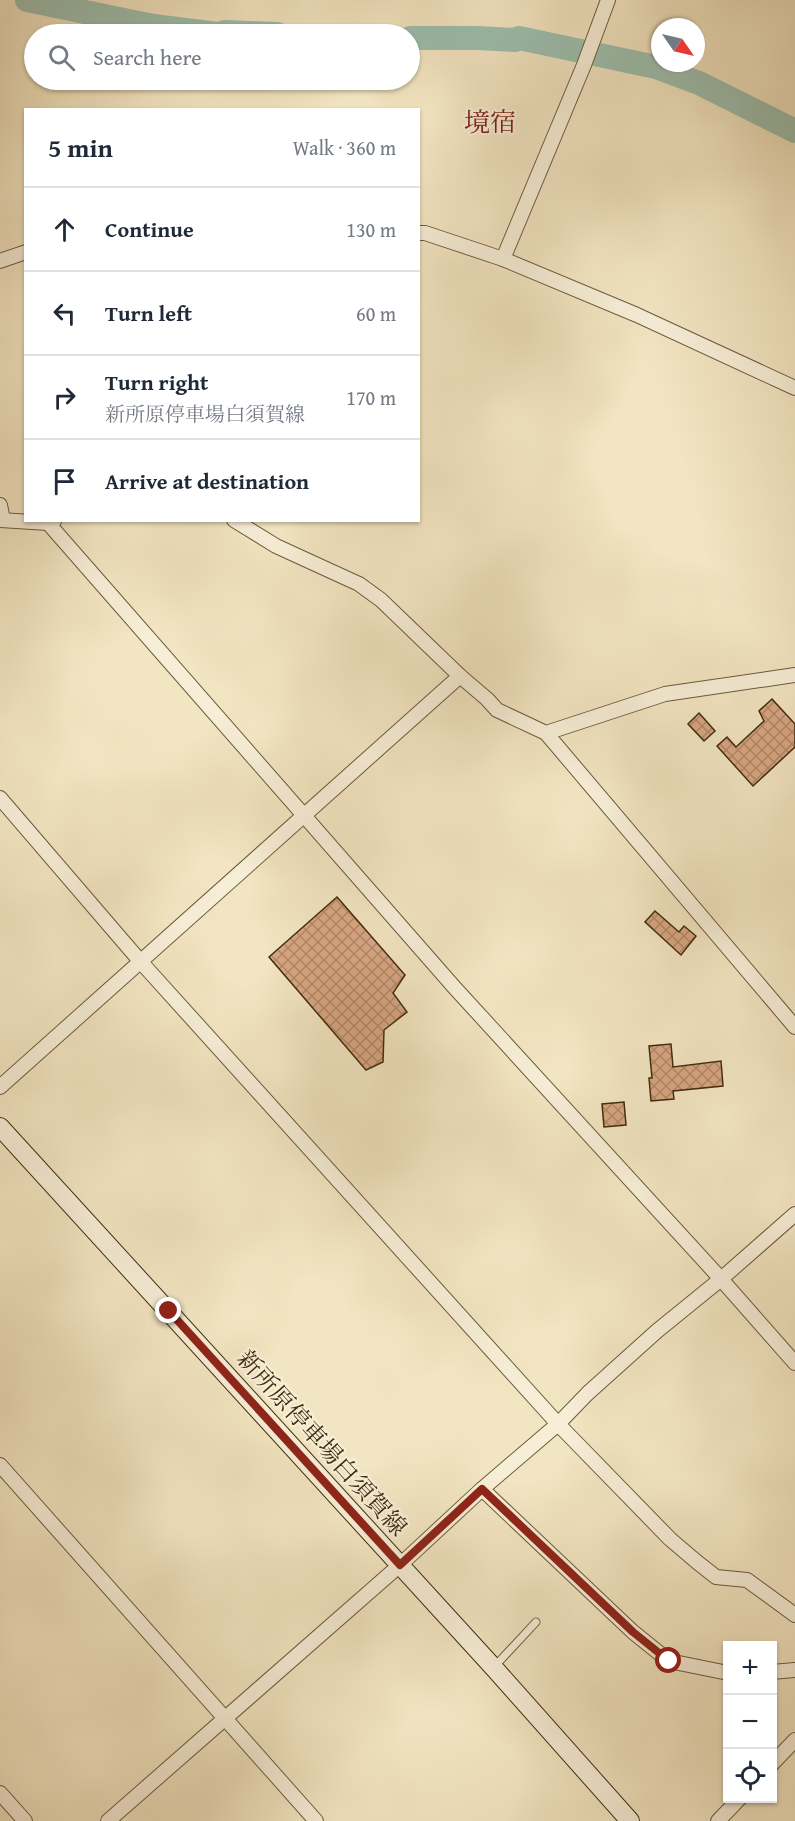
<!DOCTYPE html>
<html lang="en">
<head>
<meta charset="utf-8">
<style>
	:root { --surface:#fff; --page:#f6f6f7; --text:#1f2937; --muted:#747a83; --line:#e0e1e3 }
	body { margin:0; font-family:"Gentium Book Plus","Noto Serif JP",serif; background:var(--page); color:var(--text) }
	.controls { position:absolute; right:18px; bottom:18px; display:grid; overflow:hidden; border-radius:0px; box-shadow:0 2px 4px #0004 }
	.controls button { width:54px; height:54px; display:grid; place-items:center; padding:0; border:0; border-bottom:2px solid var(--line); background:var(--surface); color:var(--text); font:30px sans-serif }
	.compass { position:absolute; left:651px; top:18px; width:54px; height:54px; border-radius:50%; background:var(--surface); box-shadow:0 2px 4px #0004; rotate:124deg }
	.stop { position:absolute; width:18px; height:18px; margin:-14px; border:4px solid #8f2418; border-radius:50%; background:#fff }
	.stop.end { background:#8f2418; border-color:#fff; box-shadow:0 2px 6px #0008 }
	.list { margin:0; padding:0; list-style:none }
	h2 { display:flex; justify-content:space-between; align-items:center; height:78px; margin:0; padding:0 24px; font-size:26px }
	h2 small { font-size:20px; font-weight:400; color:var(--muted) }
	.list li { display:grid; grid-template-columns:39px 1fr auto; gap:18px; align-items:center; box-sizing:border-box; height:84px; padding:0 24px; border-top:2px solid var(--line) }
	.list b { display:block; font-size:22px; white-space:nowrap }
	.list p { margin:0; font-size:20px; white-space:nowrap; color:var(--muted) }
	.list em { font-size:20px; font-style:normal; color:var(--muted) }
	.icon { flex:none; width:33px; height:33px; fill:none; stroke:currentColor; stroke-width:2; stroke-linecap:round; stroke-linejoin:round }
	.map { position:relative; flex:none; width:795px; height:1821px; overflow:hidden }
	.search { position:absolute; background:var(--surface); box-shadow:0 2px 4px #0004; left:24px; top:24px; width:396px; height:66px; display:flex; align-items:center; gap:15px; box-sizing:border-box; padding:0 21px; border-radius:33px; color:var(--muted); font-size:22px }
	.panel { position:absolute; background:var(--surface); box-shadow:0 2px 4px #0004; left:24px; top:108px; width:396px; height:414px; border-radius:0px }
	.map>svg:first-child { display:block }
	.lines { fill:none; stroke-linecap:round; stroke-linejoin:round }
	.river { stroke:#9cbfae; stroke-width:24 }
	.building { fill:url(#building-cross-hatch); stroke:#402c0f; stroke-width:1.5 }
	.lane-casing { stroke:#6c5a3c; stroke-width:9 }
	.street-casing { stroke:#6c5a3c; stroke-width:16 }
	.secondary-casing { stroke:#402c0f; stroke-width:20 }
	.lane { stroke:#f7eed7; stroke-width:7 }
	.street { stroke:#f7eed7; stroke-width:14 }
	.secondary { stroke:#f7eed7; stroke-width:18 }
	.route { stroke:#8f2418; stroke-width:8 }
	.labels { text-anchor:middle; stroke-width:4.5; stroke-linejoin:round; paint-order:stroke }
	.street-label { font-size:24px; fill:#402c0f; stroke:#f7eed7 }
	.neighbourhood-label { font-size:26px; fill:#7a1f14; stroke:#f7eed7 }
</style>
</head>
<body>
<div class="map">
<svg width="795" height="1821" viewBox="0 0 795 1821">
	<defs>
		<pattern id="building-cross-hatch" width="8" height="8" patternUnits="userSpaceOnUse" patternTransform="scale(1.5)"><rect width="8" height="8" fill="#d8a682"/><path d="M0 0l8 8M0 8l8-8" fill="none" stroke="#b18769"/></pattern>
	</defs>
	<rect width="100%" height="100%" fill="#f2e5c1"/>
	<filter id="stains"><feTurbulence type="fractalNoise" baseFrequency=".00333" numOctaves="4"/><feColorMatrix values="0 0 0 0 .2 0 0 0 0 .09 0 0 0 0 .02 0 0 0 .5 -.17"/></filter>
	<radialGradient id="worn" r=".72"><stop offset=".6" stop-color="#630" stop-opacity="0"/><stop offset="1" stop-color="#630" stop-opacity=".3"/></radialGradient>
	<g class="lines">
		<g class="river">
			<polyline points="27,0 153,26 218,34 225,32 277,34"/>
			<polyline points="410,38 478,38 515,40 519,38 656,67 699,83 795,131"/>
		</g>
	</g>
	<g class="building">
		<polygon points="772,699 795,724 795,747 753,786 717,746 727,737 736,747 764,721 759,711"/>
		<polygon points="699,713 715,731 704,741 688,724"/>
		<polygon points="337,897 405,975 393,993 407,1012 384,1030 383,1062 366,1070 269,957"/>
		<polygon points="655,911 679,932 684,926 696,936 681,955 645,922"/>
		<polygon points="671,1044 673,1067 721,1061 723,1086 673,1091 674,1099 651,1101 649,1078 652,1078 649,1046"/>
		<polygon points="624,1102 626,1125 604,1127 602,1104"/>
	</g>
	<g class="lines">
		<g class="lane-casing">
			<polyline id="lane" points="495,1666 536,1622"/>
		</g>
		<g class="street-casing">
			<g id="street">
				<polyline points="418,233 425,233 503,259 637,315 795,388"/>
				<polyline points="503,259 584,65 608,0"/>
				<polyline points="0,261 26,252"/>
				<polyline points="0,505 3,520"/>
				<polyline points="0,520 48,523 54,521"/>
				<polyline points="234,520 276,546 359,584 381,600 460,676 487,699 497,710 546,733 665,694 795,675"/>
				<polyline points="48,523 454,987 721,1279 795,1363"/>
				<polyline points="546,733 795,1027"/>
				<polyline points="0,798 140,961 558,1424 670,1539 697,1562 716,1577 747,1580 795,1615"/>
				<polyline points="0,1087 460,676"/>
				<polyline points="0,1465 316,1821"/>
				<polyline points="482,1489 633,1632 669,1661 728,1673"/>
				<polyline points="772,1672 795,1670"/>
				<polyline points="772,1764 795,1740"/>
				<polyline points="0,1793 25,1821"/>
				<polyline points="108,1821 400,1565 482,1489 558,1424 588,1393 657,1331 721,1279 795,1214"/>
				<polyline points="718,1821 740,1798"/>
			</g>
		</g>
		<g class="secondary-casing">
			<polyline id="secondary" points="0,1127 494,1668 630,1821"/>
		</g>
		<use href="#lane" class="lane"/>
		<use href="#street" class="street"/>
		<use href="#secondary" class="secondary"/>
	</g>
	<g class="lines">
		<polyline class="route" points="169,1311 400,1565 482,1489 633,1632 669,1661"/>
	</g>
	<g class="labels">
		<g class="street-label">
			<text transform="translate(322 1443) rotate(48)" y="8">新所原停車場白須賀線</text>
		</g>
		<g class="neighbourhood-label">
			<text x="490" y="131">境宿</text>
		</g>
	</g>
	<rect width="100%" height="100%" filter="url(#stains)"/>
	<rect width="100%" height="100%" fill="url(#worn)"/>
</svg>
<div class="controls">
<button>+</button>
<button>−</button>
<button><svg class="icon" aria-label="locate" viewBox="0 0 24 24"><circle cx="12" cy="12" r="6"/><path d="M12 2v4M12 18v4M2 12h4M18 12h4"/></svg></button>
</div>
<svg class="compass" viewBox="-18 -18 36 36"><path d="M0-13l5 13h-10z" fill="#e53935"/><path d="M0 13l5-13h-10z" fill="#747a83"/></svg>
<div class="stop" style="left:669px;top:1661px"></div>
<div class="stop end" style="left:169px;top:1311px"></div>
<div class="search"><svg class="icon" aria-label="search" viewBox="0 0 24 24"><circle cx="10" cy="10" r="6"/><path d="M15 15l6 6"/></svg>Search here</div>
<section class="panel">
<h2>5 min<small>Walk · 360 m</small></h2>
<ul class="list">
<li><svg class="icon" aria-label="ahead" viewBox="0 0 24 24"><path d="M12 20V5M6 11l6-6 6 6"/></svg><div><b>Continue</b></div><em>130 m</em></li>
<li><svg class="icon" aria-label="left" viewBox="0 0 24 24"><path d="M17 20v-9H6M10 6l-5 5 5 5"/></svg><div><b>Turn left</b></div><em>60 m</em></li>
<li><svg class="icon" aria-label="right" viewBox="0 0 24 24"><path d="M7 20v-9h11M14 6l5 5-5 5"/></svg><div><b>Turn right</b><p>新所原停車場白須賀線</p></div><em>170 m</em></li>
<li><svg class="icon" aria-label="arrive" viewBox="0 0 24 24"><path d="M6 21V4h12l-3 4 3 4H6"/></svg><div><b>Arrive at destination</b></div></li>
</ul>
</section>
</div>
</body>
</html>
